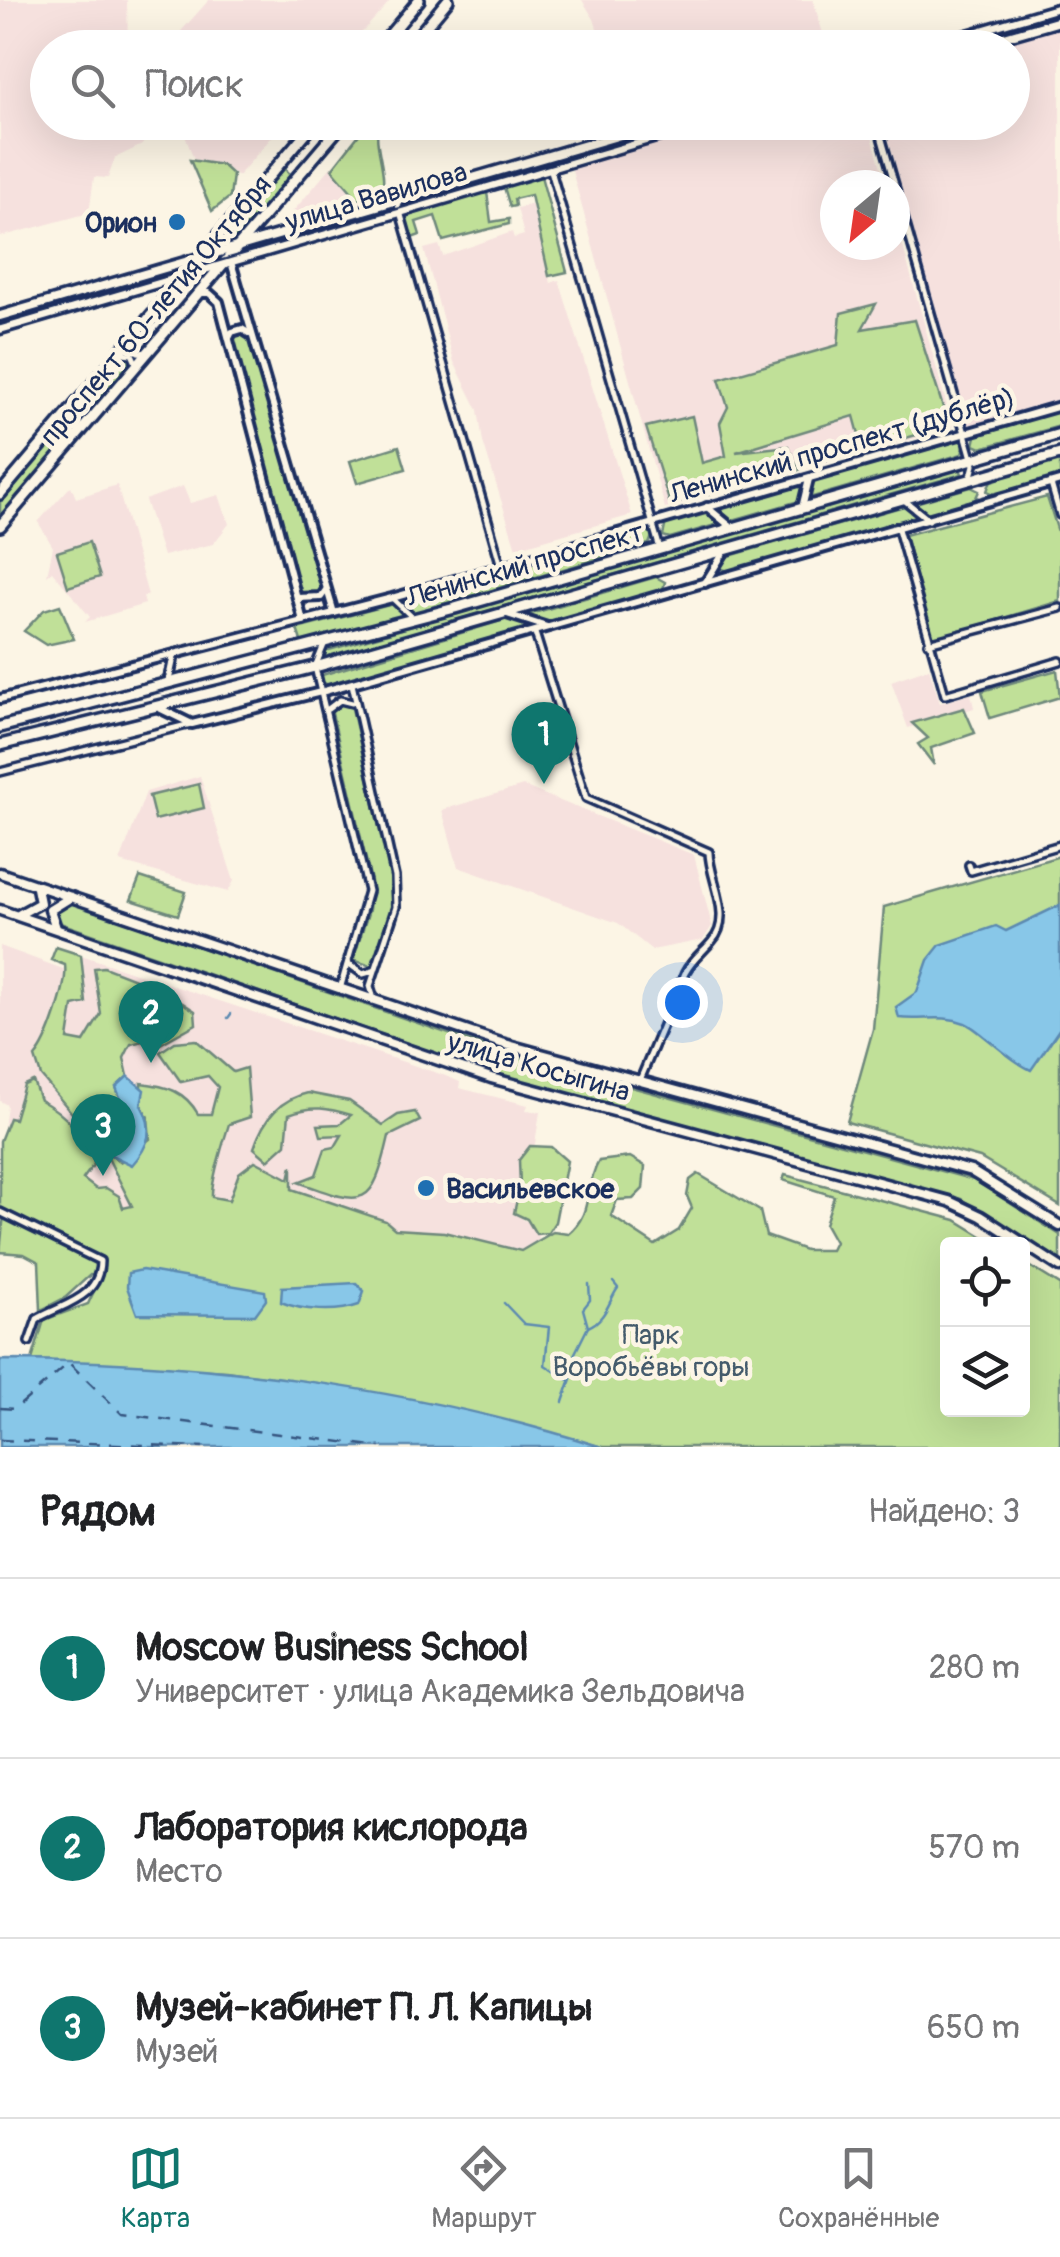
<!DOCTYPE html>
<html lang="ru">
<head>
<meta charset="utf-8">
<style>
	:root { --surface:#fff; --page:#f6f6f6; --text:#202124; --muted:#757577; --line:#e0e0e0; --accent:#0f766e }
	body { margin:0; font-family:Pangolin,sans-serif; background:var(--page); color:var(--text) }
	.controls { position:absolute; right:30px; bottom:30px; display:grid; overflow:hidden; border-radius:10px; box-shadow:0 10px 40px #0002 }
	.controls button { width:90px; height:90px; display:grid; place-items:center; padding:0; border:0; border-bottom:2px solid var(--line); background:var(--surface); color:var(--text); font:50px sans-serif }
	.compass { position:absolute; left:820px; top:170px; width:90px; height:90px; border-radius:50%; background:var(--surface); box-shadow:0 10px 40px #0002; rotate:209deg }
	.you { position:absolute; left:682px; top:1002px; width:35px; height:35px; margin:-25px; border:8px solid #fff; border-radius:50%; background:#1a73e8; box-shadow:0 0 0 15px #1a73e833 }
	.badge { display:grid; place-items:center; width:65px; height:65px; border-radius:50%; background:var(--accent); color:#fff; font-size:32px; font-weight:700 }
	.pin { position:absolute; translate:-50% -82px; filter:drop-shadow(0 2px 5px #0008) }
	.pin::after { content:''; position:absolute; top:52px; width:35px; height:30px; background:inherit; clip-path:polygon(0 0,100% 0,50% 100%) }
	.list { margin:0; padding:0; list-style:none }
	h2 { display:flex; justify-content:space-between; align-items:center; height:130px; margin:0; padding:0 40px; font-size:42px }
	h2 small { font-size:32px; font-weight:400; color:var(--muted) }
	.list li { display:grid; grid-template-columns:65px 1fr auto; gap:30px; align-items:center; box-sizing:border-box; height:180px; padding:0 40px; border-top:2px solid var(--line) }
	.list b { display:block; font-size:38px; white-space:nowrap }
	.list p { margin:0; font-size:32px; white-space:nowrap; color:var(--muted) }
	.list em { font-size:32px; font-style:normal; color:var(--muted) }
	.icon { flex:none; width:55px; height:55px; fill:none; stroke:currentColor; stroke-width:2; stroke-linecap:round; stroke-linejoin:round }
	.map { position:relative; flex:none; width:1060px; height:1447px; overflow:hidden }
	.search { position:absolute; background:var(--surface); box-shadow:0 10px 40px #0002; left:30px; right:30px; top:30px; height:110px; display:flex; align-items:center; gap:25px; box-sizing:border-box; padding:0 35px; border-radius:55px; color:var(--muted); font-size:38px }
	.sheet { height:670px; background:var(--surface) }
	nav { display:flex; justify-content:space-around; align-items:center; box-sizing:border-box; height:140px; border-top:2px solid var(--line); background:var(--surface); font-size:28px; color:var(--muted) }
	nav a { display:grid; justify-items:center; gap:5px }
	nav .on { color:var(--accent) }
	.map>svg:first-child { display:block }
	.built { fill:#f6e1de }
	.green { fill:#c0e098; stroke:#6e887b; stroke-width:2.5 }
	.water { fill:#88c7e8; stroke:#5c8ab1; stroke-width:2.5 }
	.lines { fill:none; stroke-linecap:round; stroke-linejoin:round }
	.stream { stroke:#5c8ab1; stroke-width:2.5 }
	.ferry { stroke:#365580; stroke-width:2.5; stroke-dasharray:12 10; stroke-linecap:butt }
	.minor-casing { stroke:#1b2f5e; stroke-width:12 }
	.tertiary-casing { stroke:#1b2f5e; stroke-width:14 }
	.secondary-casing { stroke:#1b2f5e; stroke-width:15 }
	.primary-casing { stroke:#1b2f5e; stroke-width:16 }
	.minor { stroke:#fcf5e5; stroke-width:5 }
	.tertiary { stroke:#fcf5e5; stroke-width:6 }
	.secondary { stroke:#fcf5e5; stroke-width:8 }
	.primary { stroke:#fcf5e5; stroke-width:9 }
	.tram { stroke:#1b2f5e; stroke-width:2.5 }
	.poi-dot { fill:#1f6fb2; stroke:#fcf5e5; stroke-width:4 }
	.labels { text-anchor:middle; stroke-width:9; stroke-linejoin:round; paint-order:stroke }
	.street-label { font-size:28px; fill:#1b2f5e; stroke:#fcf5e5 }
	.poi-label { font-size:28px; font-weight:bold; fill:#1b2f5e; stroke:#fcf5e5; text-anchor:end }
	.park-label { font-size:28px; fill:#445b6c; stroke:#fcf5e5 }
</style>
</head>
<body>
<div class="map">
<svg width="1060" height="1447" viewBox="0 0 1060 1447">
	<rect width="100%" height="100%" fill="#fcf5e5"/>
	<filter id="ink" filterUnits="userSpaceOnUse"><feTurbulence type="fractalNoise" baseFrequency=".01" numOctaves="2"/><feDisplacementMap in="SourceGraphic" scale="20" xChannelSelector="R" yChannelSelector="G"/><feConvolveMatrix kernelMatrix="1 2 1 2 8 2 1 2 1" color-interpolation-filters="sRGB"/></filter>
	<g filter="url(#ink)">
		<g class="built">
			<polygon points="0,0 127,0 128,47 48,48 48,122 131,123 132,134 146,138 142,145 115,158 108,178 94,177 89,213 0,237"/>
			<polygon points="209,0 391,0 349,47 166,48"/>
			<polygon points="582,0 813,0 827,47 603,47 594,19"/>
			<polygon points="1060,25 1060,401 968,428 884,123 1012,122 1012,48 982,47"/>
			<polygon points="180,123 284,123 238,176 225,167 194,159"/>
			<polygon points="725,123 868,123 886,185 835,185 835,245 895,245 895,218 953,428 665,508 571,167"/>
			<polygon points="331,167 368,201 296,223 290,215"/>
			<polygon points="532,204 551,283 559,280 632,515 516,548 483,442 478,410 454,362 424,249 439,245 443,256 512,232 514,238 524,235 517,208"/>
			<polygon points="117,485 148,595 143,597 145,604 85,622 90,617 52,571 47,575 53,547 38,522 71,486 76,498"/>
			<polygon points="183,486 190,503 219,495 229,524 213,544 163,556 145,500"/>
			<polygon points="929,668 940,703 971,694 974,708 908,728 891,681"/>
			<polygon points="200,776 234,881 228,892 120,862 146,792"/>
			<polygon points="523,786 694,855 712,926 703,940 652,950 618,923 458,867 442,810"/>
			<polygon points="0,946 63,969 68,959 81,955 443,1075 460,1082 459,1088 528,1105 526,1110 540,1112 523,1220 541,1224 535,1260 392,1232 298,1191 235,1201 97,1210 0,1160 7,1105 0,1101"/>
		</g>
		<g class="green">
			<path d="M368,123H378C373,147 389,174 381,196L358,199L332,169Z"/>
			<polygon points="190,160 222,165 233,175 230,197 212,211"/>
			<polygon points="284,168 292,176 243,235 231,240 231,229"/>
			<polygon points="541,176 567,272 549,276 531,195 514,199 515,206 510,207 504,187"/>
			<polygon points="487,192 491,222 509,219 509,224 443,241 435,216 416,222 420,235 409,239 403,217"/>
			<polygon points="876,304 862,329 915,320 949,426 827,460 822,450 860,438 854,416 736,452 788,446 799,470 670,504 646,427 692,416 702,463 726,456 720,423 728,407 719,379 838,345 841,313"/>
			<polygon points="243,331 249,336 323,591 319,595 301,595 230,339 232,334"/>
			<polygon points="129,354 134,362 0,520 0,501"/>
			<polygon points="1060,408 1060,426 981,448 974,445 977,432"/>
			<polygon points="958,438 965,443 962,454 670,538 663,536 666,522"/>
			<polygon points="399,446 406,469 357,483 350,461"/>
			<polygon points="1060,460 1060,477 996,495 987,491 991,480"/>
			<polygon points="960,468 962,474 318,660 322,652"/>
			<polygon points="971,487 979,491 974,502 730,572 720,568 722,558"/>
			<polygon points="1047,497 1060,538 1060,601 933,639 905,535"/>
			<polygon points="643,529 653,534 649,544 414,613 400,601"/>
			<polygon points="89,542 100,577 68,587 57,552"/>
			<polygon points="656,577 665,582 662,592 544,625 527,615"/>
			<polygon points="393,604 406,616 302,644 297,629"/>
			<polygon points="60,605 74,639 46,645 24,631 44,610"/>
			<polygon points="514,617 536,629 330,686 321,681 322,675"/>
			<polygon points="1057,670 1060,697 990,718 982,691"/>
			<polygon points="345,701 351,704 390,874 392,912 374,967 353,960 369,910 371,881 331,709"/>
			<polygon points="964,708 975,733 931,748 934,765 918,744 928,738 912,723"/>
			<polygon points="199,784 204,808 155,820 149,796"/>
			<polygon points="1060,856 1060,1206 980,1158 847,1122 873,1029 884,907"/>
			<polygon points="140,877 186,892 178,915 131,900"/>
			<polygon points="67,901 498,1051 974,1180 1060,1235 1060,1262 961,1199 522,1083 60,923 54,918 60,904"/>
			<path d="M56,947L81,955L86,1003L73,1006L68,1039L84,1042L101,1014L94,968L104,967L161,989L195,1011L196,1024L157,1046L143,1041L131,1044L124,1058L128,1076L116,1087L126,1111L115,1124L109,1154L120,1162L150,1139L148,1117L141,1105V1083C167,1086 185,1091 198,1114H211L218,1087L208,1076L181,1082L160,1052L175,1042L196,1040L233,1072L246,1068L250,1117L229,1124C224,1140 211,1183 212,1197L229,1200L239,1173L255,1161L289,1179L292,1166V1189L386,1221L395,1229L444,1232L521,1251L553,1232L568,1234C594,1213 583,1188 599,1161L630,1157L645,1166L643,1189L633,1199L617,1200L611,1216L655,1245L679,1230L692,1208L687,1196L690,1180L698,1174L760,1211L766,1236L805,1250H831L835,1242L825,1224L834,1196L783,1180L785,1175L956,1220L995,1244H948V1410H1022L1023,1262L1060,1285V1447H602L484,1415L320,1384L226,1371L32,1360L44,1320L88,1304L101,1276L90,1275L66,1297L41,1310L39,1262L24,1254L0,1252L4,1214L0,1207V1141L9,1118L14,1119L24,1085L33,1081L40,1100C61,1111 92,1140 94,1164L83,1179L96,1189L106,1188L119,1196L123,1208L132,1206L106,1154L41,1076L35,1057C48,1043 68,985 65,965L51,960Z"/>
			<path d="M308,1093L349,1101L383,1125L398,1115L415,1112L420,1121L389,1136C372,1211 364,1206 298,1182L316,1175L325,1149L335,1147L342,1135L321,1136L318,1125L340,1124L351,1115C329,1108 312,1105 289,1114L286,1144L268,1160L254,1148C263,1120 280,1099 308,1093Z"/>
			<polygon points="530,1146 551,1147 567,1161 555,1222 548,1233 536,1234 527,1219 514,1213 520,1186 519,1160"/>
		</g>
		<g class="water">
			<path d="M1060,905V1028L1031,1070C1006,1059 980,1029 965,1023C942,1014 923,1021 899,1018L896,1007L917,992L928,960L940,945L996,926L1006,931Z"/>
			<path d="M128,1076L144,1090L141,1105C155,1129 149,1146 132,1165L109,1154L115,1124L125,1111L116,1087Z"/>
			<polygon points="142,1270 265,1291 266,1300 255,1315 137,1314 127,1287 128,1273"/>
			<path d="M356,1283L364,1291L359,1305C337,1313 302,1311 281,1302L282,1287Z"/>
			<path d="M0,1360C199,1360 408,1386 602,1447H0Z"/>
		</g>
		<g class="lines">
			<g class="stream">
				<polyline points="228,1018 231,1014"/>
				<polyline points="504,1303 524,1324 549,1327 545,1365 570,1381"/>
				<path d="M588,1327C606,1320 609,1300 618,1288L613,1282"/>
				<polyline points="563,1402 574,1370 569,1365 588,1327 583,1309 590,1300 589,1284"/>
			</g>
			<g class="ferry">
				<polyline points="0,1408 15,1409 69,1363 122,1414 381,1447"/>
				<polyline points="0,1440 203,1447"/>
			</g>
			<g class="minor-casing">
				<g id="minor">
					<polyline points="877,122 895,185"/>
					<polyline points="550,167 660,549"/>
					<polyline points="895,186 974,465 971,476"/>
					<polyline points="397,201 501,566"/>
					<polyline points="133,340 138,352 148,353"/>
					<polyline points="122,353 132,354 137,365"/>
					<polyline points="1051,484 1060,515"/>
					<polyline points="904,500 929,520"/>
					<polyline points="898,529 945,695 1060,661"/>
					<polyline points="392,598 412,617"/>
					<path d="M535,633L586,798L709,852C709,879 734,917 712,941C702,953 693,958 685,973L640,1080"/>
					<polyline points="928,643 1060,608"/>
					<polyline points="324,645 315,667 368,891 340,989"/>
					<polyline points="352,684 395,877 396,907 370,986 374,999"/>
					<polyline points="328,709 340,700 352,703"/>
					<polyline points="0,772 191,724"/>
					<polyline points="969,865 971,871 1060,845"/>
					<polyline points="349,964 363,974 373,971"/>
					<path d="M0,1212L100,1261C100,1299 62,1304 37,1319L29,1342"/>
				</g>
			</g>
			<g class="tertiary-casing">
				<g id="tertiary">
					<polyline points="231,262 334,613"/>
					<polyline points="200,293 209,293 219,302 303,621"/>
					<polyline points="229,338 232,332 242,329 250,334"/>
					<polyline points="707,507 731,527"/>
					<polyline points="802,508 809,479"/>
					<polyline points="705,583 724,552"/>
					<polyline points="298,598 321,597 326,590"/>
					<polyline points="507,614 547,627"/>
					<polyline points="168,683 174,655"/>
					<polyline points="0,699 392,598 1060,406"/>
					<polyline points="157,707 192,724 321,692 1060,481"/>
				</g>
			</g>
			<g class="secondary-casing">
				<g id="secondary">
					<polyline points="923,48 1060,8"/>
					<polyline points="966,48 1060,21"/>
					<polyline points="0,316 665,122"/>
					<polyline points="0,329 707,122"/>
					<polyline points="0,873 501,1043 971,1171 1060,1226"/>
					<polyline points="0,910 491,1078 949,1201 981,1216 1060,1267"/>
					<polyline points="20,914 40,903 37,888"/>
					<polyline points="56,928 50,910 71,897"/>
				</g>
			</g>
			<g class="primary-casing">
				<g id="primary">
					<polyline points="379,48 419,0"/>
					<polyline points="408,48 448,0"/>
					<polyline points="0,494 315,122"/>
					<polyline points="0,526 344,122"/>
					<polyline points="0,727 455,608 1060,434"/>
					<polyline points="0,745 315,667 1060,454"/>
				</g>
			</g>
			<use href="#minor" class="minor"/>
			<use href="#tertiary" class="tertiary"/>
			<use href="#secondary" class="secondary"/>
			<use href="#primary" class="primary"/>
			<g class="tram">
				<polyline points="937,48 1060,12"/>
				<polyline points="0,325 695,122"/>
			</g>
		</g>
	</g>
	<g class="poi-dot">
		<circle cx="177" cy="222" r="10"/>
		<circle cx="426" cy="1188" r="10"/>
	</g>
	<g class="labels">
		<g class="street-label">
			<text transform="translate(376 196) rotate(-16)" y="10">улица Вавилова</text>
			<text transform="translate(155 310) rotate(-50)" y="10">проспект 60-летия Октября</text>
			<text transform="translate(842 445) rotate(-16)" y="10">Ленинский проспект (дублёр)</text>
			<text transform="translate(525 564) rotate(-16)" y="10">Ленинский проспект</text>
			<text transform="translate(539 1066) rotate(16)" y="10">улица Косыгина</text>
		</g>
		<g class="poi-label">
			<text x="157" y="232">Орион</text>
			<text x="446" y="1198" text-anchor="start">Васильевское</text>
		</g>
		<g class="park-label">
			<text x="651" y="1344">Парк<tspan x="651" dy="32">Воробьёвы горы</tspan></text>
		</g>
	</g>
</svg>
<div class="controls">
<button><svg class="icon" aria-label="locate" viewBox="0 0 24 24"><circle cx="12" cy="12" r="6"/><path d="M12 2v4M12 18v4M2 12h4M18 12h4"/></svg></button>
<button><svg class="icon" aria-label="layers" viewBox="0 0 24 24"><path d="M12 4l9 5-9 5-9-5zM3 14l9 5 9-5"/></svg></button>
</div>
<svg class="compass" viewBox="-18 -18 36 36"><path d="M0-13l5 13h-10z" fill="#e53935"/><path d="M0 13l5-13h-10z" fill="#757577"/></svg>
<div class="you"></div>
<div class="pin badge" style="left:544px;top:784px">1</div>
<div class="pin badge" style="left:151px;top:1063px">2</div>
<div class="pin badge" style="left:103px;top:1176px">3</div>
<div class="search"><svg class="icon" aria-label="search" viewBox="0 0 24 24"><circle cx="10" cy="10" r="6"/><path d="M15 15l6 6"/></svg>Поиск</div>
</div>
<section class="sheet">
<h2>Рядом<small>Найдено: 3</small></h2>
<ul class="list">
<li><span class="badge">1</span><div><b>Moscow Business School</b><p>Университет · улица Академика Зельдовича</p></div><em>280 m</em></li>
<li><span class="badge">2</span><div><b>Лаборатория кислорода</b><p>Место</p></div><em>570 m</em></li>
<li><span class="badge">3</span><div><b>Музей-кабинет П. Л. Капицы</b><p>Музей</p></div><em>650 m</em></li>
</ul>
</section>
<nav>
<a class="on"><svg class="icon" aria-label="map" viewBox="0 0 24 24"><path d="M3 6l6-2 6 2 6-2v14l-6 2-6-2-6 2zM9 4v14M15 6v14"/></svg>Карта</a>
<a><svg class="icon" aria-label="directions" viewBox="0 0 24 24"><path d="M12 3l9 9-9 9-9-9zM9 14v-3h6M13 9l2 2-2 2"/></svg>Маршрут</a>
<a><svg class="icon" aria-label="saved" viewBox="0 0 24 24"><path d="M7 4h10v16l-5-4-5 4z"/></svg>Сохранённые</a>
</nav>
</body>
</html>
